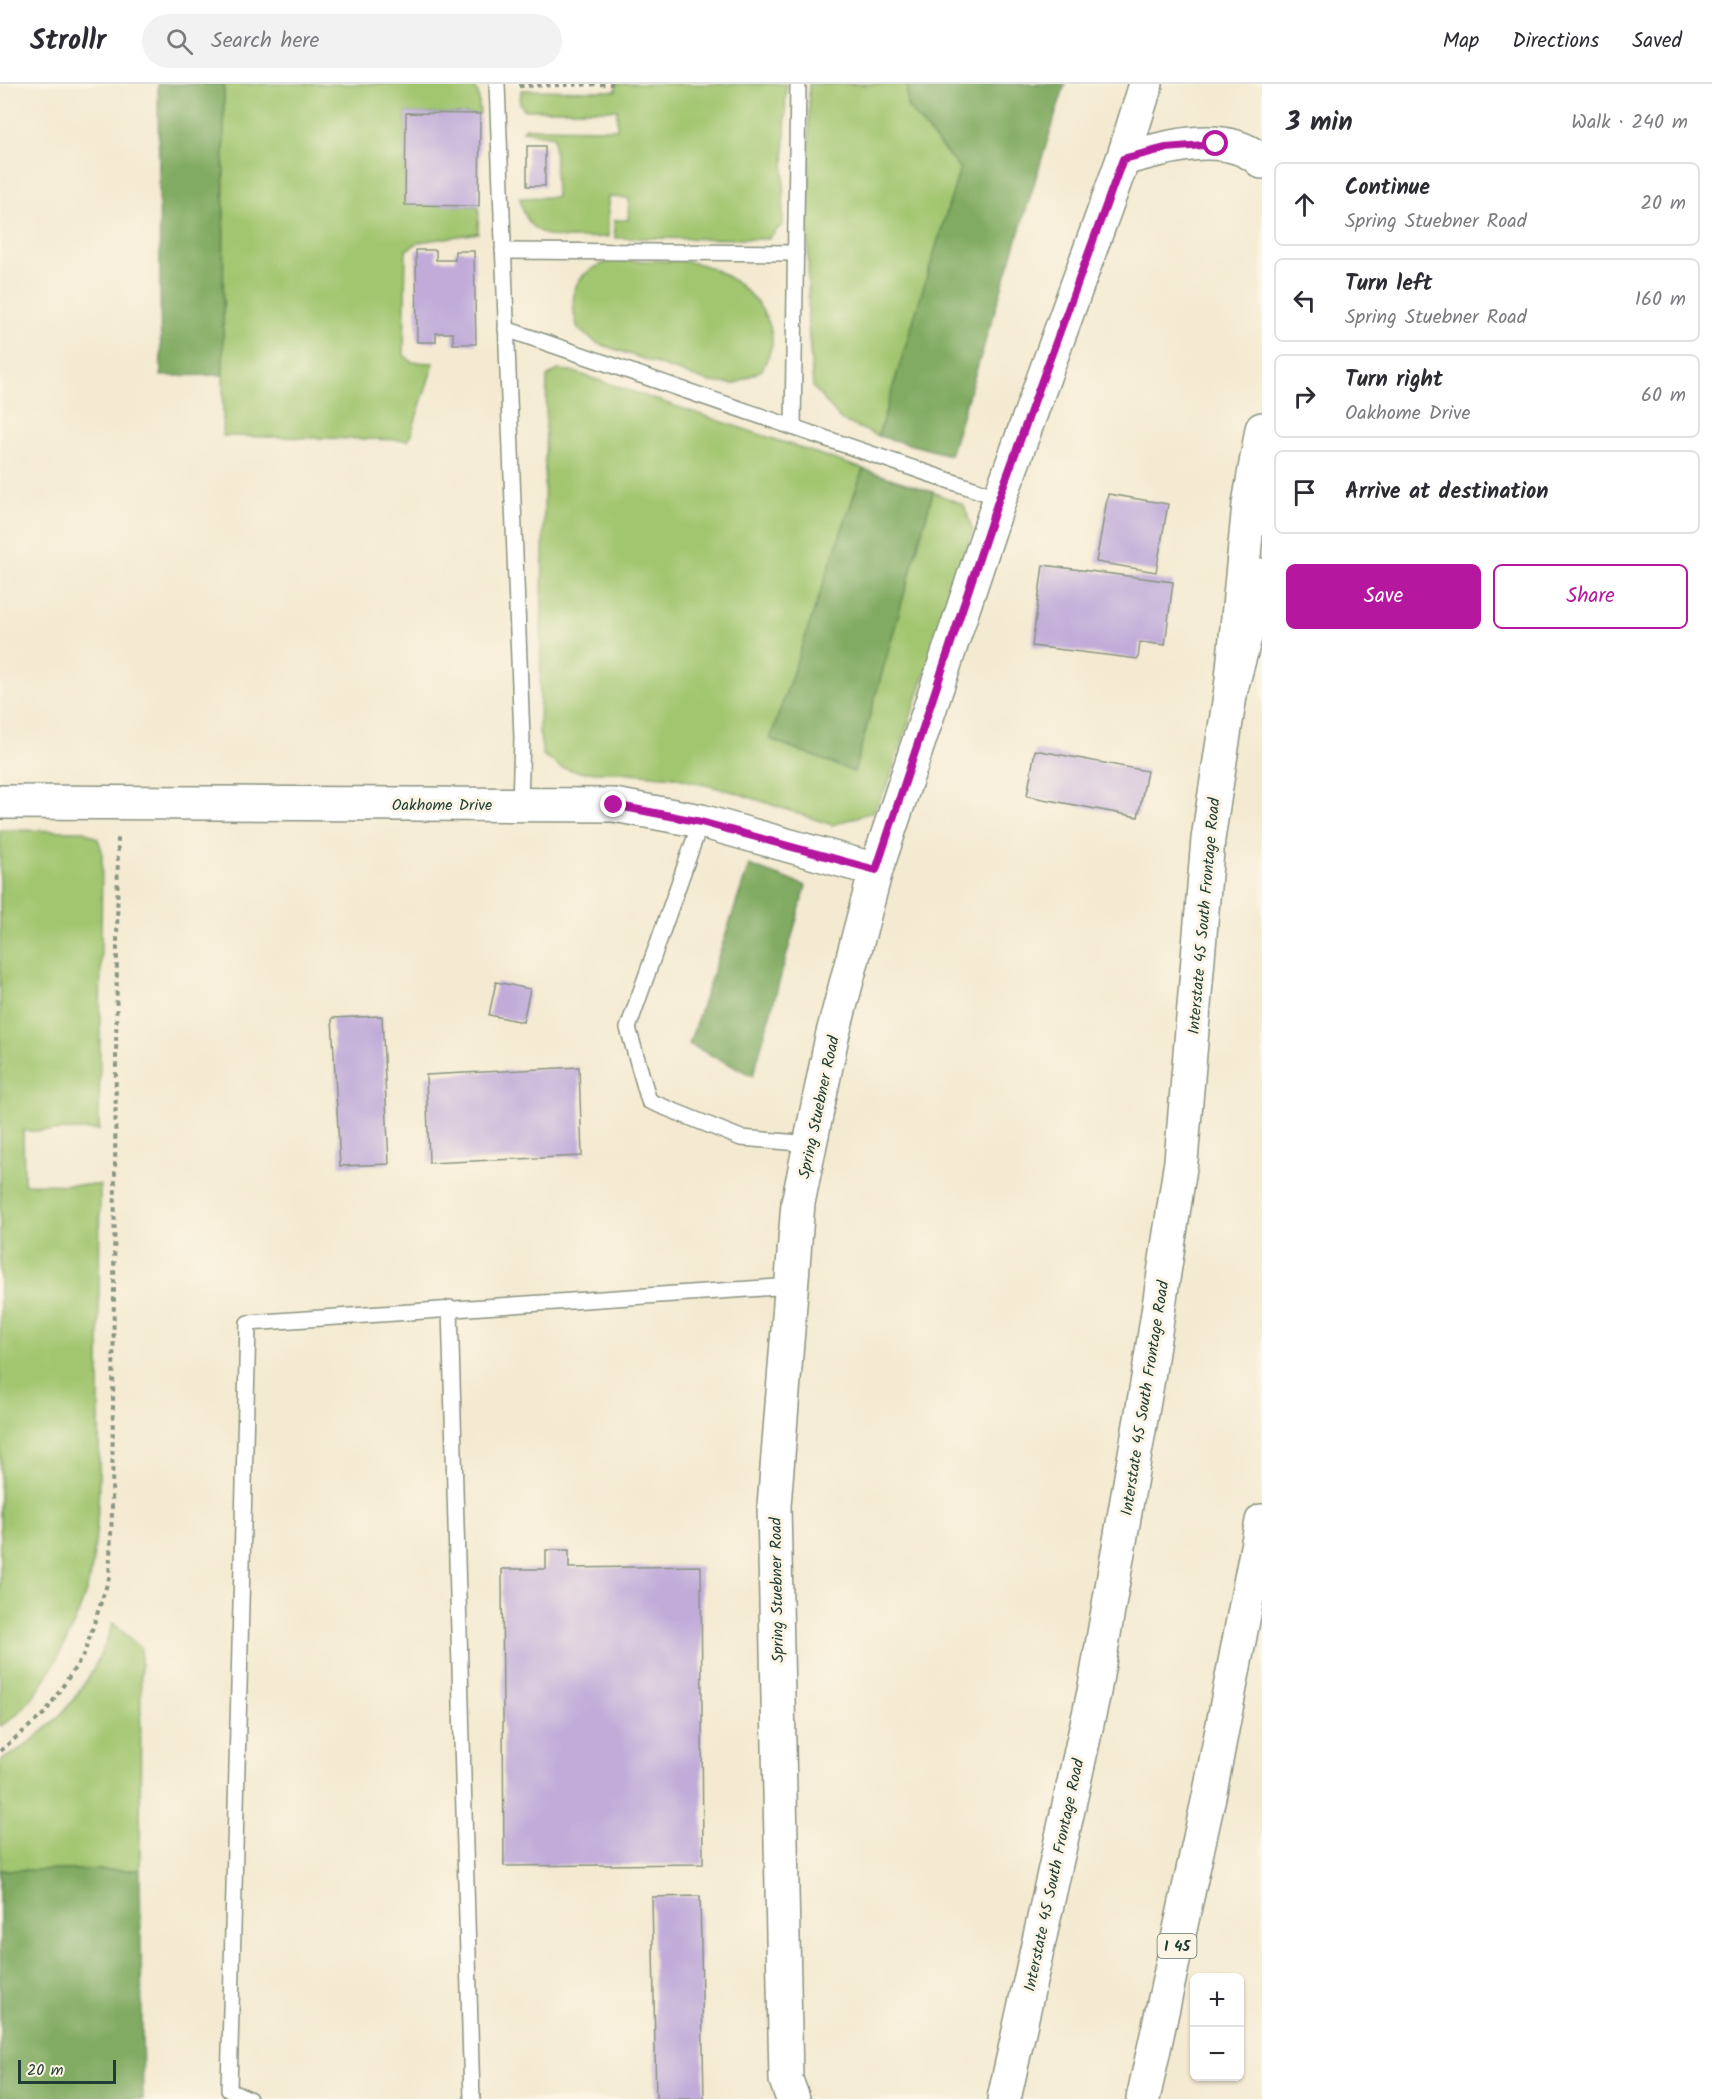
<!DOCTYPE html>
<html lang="en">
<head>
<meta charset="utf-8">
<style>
	:root { --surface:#fff; --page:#f2f2f3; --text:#2b2b33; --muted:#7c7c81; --line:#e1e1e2; --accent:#b5179e }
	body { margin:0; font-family:Kalam,sans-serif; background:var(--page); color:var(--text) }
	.controls { position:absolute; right:18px; bottom:18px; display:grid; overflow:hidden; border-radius:9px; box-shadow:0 2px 4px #0004 }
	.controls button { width:54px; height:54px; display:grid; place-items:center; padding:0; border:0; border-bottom:2px solid var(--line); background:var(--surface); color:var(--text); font:30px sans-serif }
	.scale { position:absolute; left:18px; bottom:15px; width:98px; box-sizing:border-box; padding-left:6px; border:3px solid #1f3d34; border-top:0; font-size:16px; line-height:21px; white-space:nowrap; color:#1f3d34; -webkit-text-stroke:4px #fcf5e5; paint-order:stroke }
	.stop { position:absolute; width:18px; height:18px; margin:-14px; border:4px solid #b5179e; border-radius:50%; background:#fff }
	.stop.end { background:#b5179e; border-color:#fff; box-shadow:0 2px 6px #0008 }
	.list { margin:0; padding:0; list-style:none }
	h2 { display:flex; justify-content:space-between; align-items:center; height:78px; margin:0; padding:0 24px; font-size:26px }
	h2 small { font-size:20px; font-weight:400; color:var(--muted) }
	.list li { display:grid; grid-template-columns:39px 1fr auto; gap:18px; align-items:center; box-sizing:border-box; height:84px; margin:0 12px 12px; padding:0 12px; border:2px solid var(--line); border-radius:9px }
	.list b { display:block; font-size:22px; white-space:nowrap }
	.list p { margin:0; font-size:20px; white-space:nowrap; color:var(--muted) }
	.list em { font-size:20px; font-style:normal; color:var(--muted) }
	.actions { display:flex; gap:12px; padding:18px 24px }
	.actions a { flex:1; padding:14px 0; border:2px solid var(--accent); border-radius:9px; text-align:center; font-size:21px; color:var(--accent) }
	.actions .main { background:var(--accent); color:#fff }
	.icon { flex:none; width:33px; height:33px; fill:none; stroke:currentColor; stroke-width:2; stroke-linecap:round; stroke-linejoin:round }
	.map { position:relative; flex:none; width:1262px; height:2015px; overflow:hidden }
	header { display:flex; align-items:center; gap:36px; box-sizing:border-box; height:84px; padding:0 30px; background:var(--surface); border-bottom:2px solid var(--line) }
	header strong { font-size:28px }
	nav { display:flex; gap:33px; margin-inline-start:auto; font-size:21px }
	.search { width:420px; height:54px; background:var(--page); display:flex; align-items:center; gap:15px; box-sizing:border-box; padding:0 21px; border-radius:33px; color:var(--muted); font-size:22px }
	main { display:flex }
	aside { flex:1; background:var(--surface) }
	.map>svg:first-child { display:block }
	.green { fill:#a2c670; stroke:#608252; stroke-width:1.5 }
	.forest { fill:#81ab62; stroke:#50744b; stroke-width:1.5 }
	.building { fill:#c0abd9 }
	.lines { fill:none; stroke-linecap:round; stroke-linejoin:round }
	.service-casing { stroke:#8a9482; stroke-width:18 }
	.tertiary-casing { stroke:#8a9482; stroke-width:36 }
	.secondary-casing { stroke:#8a9482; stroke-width:36 }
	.motorway-casing { stroke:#8a9482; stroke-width:36 }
	.path { stroke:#8a9482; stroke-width:4; stroke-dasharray:4.5 4.5; stroke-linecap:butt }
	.service { stroke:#fff; stroke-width:15 }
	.tertiary { stroke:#fff; stroke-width:33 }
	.secondary { stroke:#fff; stroke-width:33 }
	.motorway { stroke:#fff; stroke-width:33 }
	.route { stroke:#b5179e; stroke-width:8 }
	.labels { text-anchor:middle; stroke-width:6; stroke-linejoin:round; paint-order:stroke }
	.shield { fill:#fcf5e5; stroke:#617469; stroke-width:1.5 }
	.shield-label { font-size:15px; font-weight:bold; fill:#1f3d34 }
	.street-label { font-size:16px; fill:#1f3d34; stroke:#fcf5e5 }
</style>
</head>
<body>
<header>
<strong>Strollr</strong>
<div class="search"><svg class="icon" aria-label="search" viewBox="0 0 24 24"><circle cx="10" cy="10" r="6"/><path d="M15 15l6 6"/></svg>Search here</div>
<nav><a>Map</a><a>Directions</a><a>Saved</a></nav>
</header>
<main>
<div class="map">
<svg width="1262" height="2015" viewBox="0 0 1262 2015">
	<rect width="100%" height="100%" fill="#fcf5e5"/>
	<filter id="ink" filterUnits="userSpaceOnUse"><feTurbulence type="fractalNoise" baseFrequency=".0167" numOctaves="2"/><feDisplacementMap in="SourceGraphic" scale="12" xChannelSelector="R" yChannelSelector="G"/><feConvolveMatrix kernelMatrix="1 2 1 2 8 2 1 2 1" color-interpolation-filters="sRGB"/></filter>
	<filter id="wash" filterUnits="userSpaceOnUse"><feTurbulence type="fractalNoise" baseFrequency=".008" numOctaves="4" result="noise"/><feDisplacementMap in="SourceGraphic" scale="24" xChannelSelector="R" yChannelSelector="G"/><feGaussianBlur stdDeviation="1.35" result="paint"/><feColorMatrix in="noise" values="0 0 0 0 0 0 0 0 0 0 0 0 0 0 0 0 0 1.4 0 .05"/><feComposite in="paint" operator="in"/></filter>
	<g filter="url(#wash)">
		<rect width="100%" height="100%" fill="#f4ead1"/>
		<g class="green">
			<polygon points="224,0 471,0 478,9 480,30 406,29 405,120 479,122 478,149 419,158 406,166 404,271 412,278 434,279 409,356 223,352"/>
			<path d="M616,0H786L783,140L768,155L615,154L614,136H628L629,114L608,113V153C568,153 528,164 520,114L556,113L554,52L522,47L526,44L617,45V26H524L520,19L521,6L616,7Z"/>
			<polygon points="809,0 907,0 907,22 960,85 878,352 841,336 813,303 808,240"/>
			<path d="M611,177C638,178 668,174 695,179C728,185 775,223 772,260C771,268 765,279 762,286L735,300L709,298L597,259L578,245C567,208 574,188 611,177Z"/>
			<polygon points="558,286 571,287 863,385 770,655 854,688 933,408 964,421 973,447 888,700 873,728 832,741 734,708 674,693 620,688 581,688 561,684 543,671 539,647 547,293"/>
			<path d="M0,746L84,747L98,755L102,767L99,1046L23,1047L24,1100L100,1101C99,1172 99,1244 99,1315C99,1373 101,1431 91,1488C83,1530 40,1624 0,1642Z"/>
			<path d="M113,1539L141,1564L140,1786H0V1677C58,1645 92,1601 113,1539Z"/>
		</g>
		<g class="forest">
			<polygon points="158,0 224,0 223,291 161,292"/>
			<polygon points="907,0 1065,0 950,371 878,352 960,85 907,22"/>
			<polygon points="863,385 933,408 854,688 770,655"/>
			<polygon points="749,781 806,802 753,992 689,960"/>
			<polygon points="0,1786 140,1786 143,2015 0,2015"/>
		</g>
		<g id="blocks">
			<g class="building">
				<polygon points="406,29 480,30 479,122 405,121"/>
				<rect x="527" y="62" width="18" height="40"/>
				<polygon points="416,166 436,166 436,176 455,176 455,167 474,167 476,260 453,260 453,249 436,249 436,258 417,258"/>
				<polygon points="1108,410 1168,420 1156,488 1096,478"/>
				<polygon points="1043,481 1173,498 1165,561 1140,558 1138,575 1032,562"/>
				<polygon points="1035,666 1147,687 1138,733 1027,712"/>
				<polygon points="496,898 530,905 523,938 489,931"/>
				<polygon points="382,932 389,1080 340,1082 332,934"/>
				<polygon points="579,983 582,1072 429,1079 426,991"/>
				<polygon points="546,1466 569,1466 569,1484 701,1482 703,1780 504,1782 502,1485 546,1485"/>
				<polygon points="700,1812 704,2015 656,2015 652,1813"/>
			</g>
		</g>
	</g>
	<g filter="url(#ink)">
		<use href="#blocks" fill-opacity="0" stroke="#8a9482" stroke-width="1.5"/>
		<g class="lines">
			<g class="service-casing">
				<g id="service">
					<polyline points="497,0 522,654 520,720"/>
					<polyline points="503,167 796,169"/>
					<polyline points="506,245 1000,414"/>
					<polyline points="793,343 798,0"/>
					<polyline points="701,737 628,944 649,1017 741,1054 811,1060"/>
					<polyline points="450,1224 472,2015"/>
					<polyline points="249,2015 229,2006 248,1239 792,1202"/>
				</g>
			</g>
			<g class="tertiary-casing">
				<polyline id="tertiary" points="0,718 614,721 701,737 876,786"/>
			</g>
			<g class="secondary-casing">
				<g id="secondary">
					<path d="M1123,75C1164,64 1227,44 1262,78"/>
					<polyline points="793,2015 786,1996 774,1422 798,1119 832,953 876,786 1000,414 1123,75 1146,0"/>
					<polyline points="1004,2015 1094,1608 1148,1294 1181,1077 1208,755 1231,605 1249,420 1262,345"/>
				</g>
			</g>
			<g class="motorway-casing">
				<g id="motorway">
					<polyline points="1231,605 1262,491"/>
					<polyline points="1143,2015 1210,1708 1262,1437"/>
				</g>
			</g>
			<g class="path">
				<polyline points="519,2 613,0"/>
				<polyline points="0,1667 45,1629 84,1570 109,1494 112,1429 118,750"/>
			</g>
			<use href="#service" class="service"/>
			<use href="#tertiary" class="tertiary"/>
			<use href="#secondary" class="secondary"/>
			<use href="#motorway" class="motorway"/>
		</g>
	</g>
	<g class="lines" filter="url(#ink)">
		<polyline class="route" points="614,721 701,738 876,786 999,414 1123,75 1166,64 1216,60"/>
	</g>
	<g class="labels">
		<rect class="shield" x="1157.5" y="1850" width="39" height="24" rx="4.5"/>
		<g class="shield-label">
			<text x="1177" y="1867">I 45</text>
		</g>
		<g class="street-label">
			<text x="442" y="726">Oakhome Drive</text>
			<text transform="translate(1203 832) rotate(-85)" y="6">Interstate 45 South Frontage Road</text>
			<text transform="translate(818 1023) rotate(-78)" y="6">Spring Stuebner Road</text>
			<text transform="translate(1144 1314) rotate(-81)" y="6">Interstate 45 South Frontage Road</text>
			<text transform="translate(776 1506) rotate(-91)" y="6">Spring Stuebner Road</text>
			<text transform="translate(1053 1791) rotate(-78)" y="6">Interstate 45 South Frontage Road</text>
		</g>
	</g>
</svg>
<div class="controls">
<button>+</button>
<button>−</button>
</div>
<div class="scale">20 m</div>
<div class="stop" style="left:1216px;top:60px"></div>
<div class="stop end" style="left:614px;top:721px"></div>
</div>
<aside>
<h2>3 min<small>Walk · 240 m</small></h2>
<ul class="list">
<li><svg class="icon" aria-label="ahead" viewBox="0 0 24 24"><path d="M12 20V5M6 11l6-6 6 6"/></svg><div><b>Continue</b><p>Spring Stuebner Road</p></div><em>20 m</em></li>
<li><svg class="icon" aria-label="left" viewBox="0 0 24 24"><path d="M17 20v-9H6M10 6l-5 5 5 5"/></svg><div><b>Turn left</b><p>Spring Stuebner Road</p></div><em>160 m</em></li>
<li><svg class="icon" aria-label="right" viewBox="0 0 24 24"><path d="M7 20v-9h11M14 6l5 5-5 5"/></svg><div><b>Turn right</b><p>Oakhome Drive</p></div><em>60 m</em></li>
<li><svg class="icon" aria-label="arrive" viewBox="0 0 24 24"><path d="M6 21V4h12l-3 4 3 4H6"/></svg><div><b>Arrive at destination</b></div></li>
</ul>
<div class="actions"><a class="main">Save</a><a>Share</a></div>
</aside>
</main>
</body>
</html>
